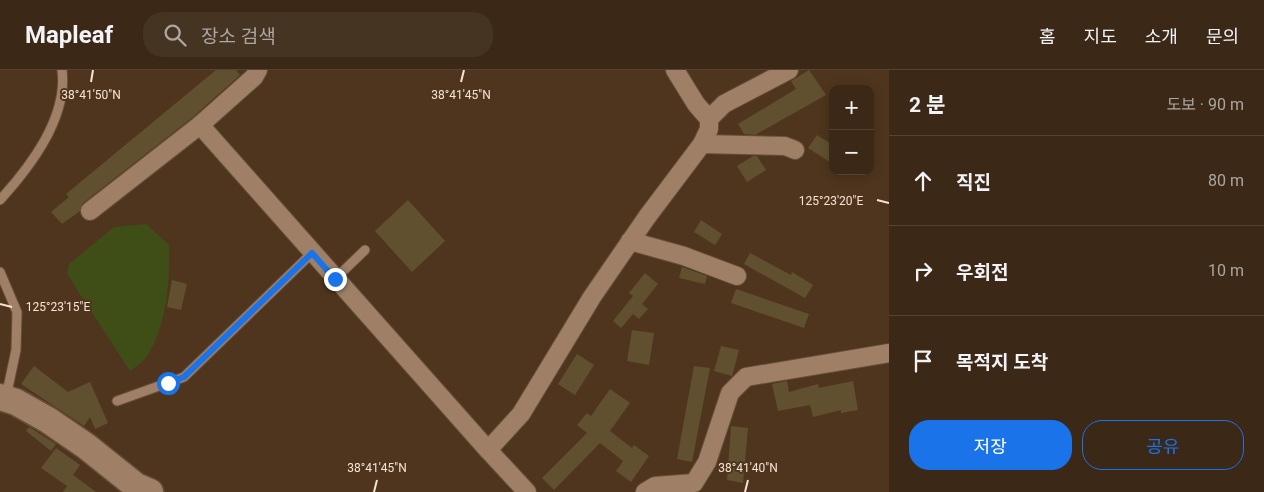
<!DOCTYPE html>
<html lang="ko">
<head>
<meta charset="utf-8">
<style>
	:root { --surface:#3b2816; --page:#463423; --text:#f1f3f6; --muted:#aca6a1; --line:#544435; --accent:#1a73e8 }
	body { margin:0; font-family:Roboto,"Noto Sans KR",sans-serif; background:var(--page); color:var(--text) }
	.controls { position:absolute; right:15px; top:15px; display:grid; overflow:hidden; border-radius:10px; box-shadow:0 2px 12px #0003 }
	.controls button { width:45px; height:45px; display:grid; place-items:center; padding:0; border:0; border-bottom:1px solid var(--line); background:var(--surface); color:var(--text); font:25px sans-serif }
	.stop { position:absolute; width:15px; height:15px; margin:-11px; border:4px solid #1a73e8; border-radius:50%; background:#fff }
	.stop.end { background:#1a73e8; border-color:#fff; box-shadow:0 1px 5px #0008 }
	.list { margin:0; padding:0; list-style:none }
	h2 { display:flex; justify-content:space-between; align-items:center; height:65px; margin:0; padding:0 20px; font-size:21px }
	h2 small { font-size:16px; font-weight:400; color:var(--muted) }
	.list li { display:grid; grid-template-columns:32px 1fr auto; gap:15px; align-items:center; box-sizing:border-box; height:90px; padding:0 20px; border-top:1px solid var(--line) }
	.list b { display:block; font-size:19px; white-space:nowrap }
	.list em { font-size:16px; font-style:normal; color:var(--muted) }
	.actions { display:flex; gap:10px; padding:15px 20px }
	.actions a { flex:1; padding:11px 0; border:1px solid var(--accent); border-radius:20px; text-align:center; font-size:18px; color:var(--accent) }
	.actions .main { background:var(--accent); color:#fff }
	.icon { flex:none; width:28px; height:28px; fill:none; stroke:currentColor; stroke-width:2; stroke-linecap:round; stroke-linejoin:round }
	.map { position:relative; flex:none; width:889px; height:422px; overflow:hidden }
	header { display:flex; align-items:center; gap:30px; box-sizing:border-box; height:70px; padding:0 25px; background:var(--surface); border-bottom:1px solid var(--line) }
	header strong { font-size:24px }
	nav { display:flex; gap:28px; margin-inline-start:auto; font-size:18px }
	.search { width:350px; height:45px; background:var(--page); display:flex; align-items:center; gap:12px; box-sizing:border-box; padding:0 18px; border-radius:20px; color:var(--muted); font-size:19px }
	main { display:flex }
	aside { flex:1; background:var(--surface) }
	.map>svg:first-child { display:block }
	.green { fill:#3f4d16 }
	.building { fill:#615030 }
	.lines { fill:none; stroke-linecap:round; stroke-linejoin:round }
	.lane-casing { stroke:#66503b; stroke-width:11 }
	.street-casing { stroke:#66503b; stroke-width:20 }
	.secondary-casing { stroke:#66503b; stroke-width:29 }
	.lane { stroke:#9f8067; stroke-width:9 }
	.street { stroke:#9f8067; stroke-width:18 }
	.secondary { stroke:#9f8067; stroke-width:26 }
	.route { stroke:#1a73e8; stroke-width:6 }
	.ticks { fill:none; stroke:#f5e4d6; stroke-width:2 }
	.ticks-label { font-size:12px; text-anchor:middle; fill:#f5e4d6; stroke:#4f351d; stroke-width:4; stroke-linejoin:round; paint-order:stroke }
</style>
</head>
<body>
<header>
<strong>Mapleaf</strong>
<div class="search"><svg class="icon" aria-label="search" viewBox="0 0 24 24"><circle cx="10" cy="10" r="6"/><path d="M15 15l6 6"/></svg>장소 검색</div>
<nav><a>홈</a><a>지도</a><a>소개</a><a>문의</a></nav>
</header>
<main>
<div class="map">
<svg width="889" height="422" viewBox="0 0 889 422">
	<rect width="100%" height="100%" fill="#4f351d"/>
	<path class="green" d="M146,154L169,175C170,210 167,254 148,285C144,291 136,297 130,301L67,204L69,194L114,157Z"/>
	<g class="building">
		<polygon points="216,0 236,0 240,5 193,47 83,133 80,141 62,154 51,142 69,127 66,124"/>
		<polygon points="809,0 826,25 755,65 744,64 738,54 796,19 791,11"/>
		<polygon points="817,65 833,75 833,94 808,78"/>
		<polygon points="753,86 757,86 766,100 747,112 737,96"/>
		<polygon points="408,130 445,171 412,202 375,161"/>
		<polygon points="701,150 722,164 715,175 694,162"/>
		<polygon points="750,183 791,205 792,202 813,215 805,228 744,194"/>
		<polygon points="682,197 707,206 705,214 679,208"/>
		<polygon points="645,203 658,214 642,234 648,239 639,249 633,244 621,258 613,251 633,226 629,223"/>
		<polygon points="172,210 187,214 181,240 167,237"/>
		<polygon points="736,219 809,244 804,258 731,233"/>
		<polygon points="632,260 654,263 649,295 627,291"/>
		<polygon points="721,276 739,280 732,306 714,301"/>
		<polygon points="577,284 594,295 575,325 558,314"/>
		<polygon points="34,296 68,322 90,312 108,353 95,359 90,347 84,356 21,314"/>
		<polygon points="694,296 710,298 692,392 677,389"/>
		<polygon points="787,311 789,322 818,314 819,318 853,311 858,340 841,343 841,340 813,347 810,335 778,341 772,314"/>
		<polygon points="610,319 630,333 610,361 632,378 634,375 649,386 631,412 616,401 623,391 600,373 554,420 542,408 587,363 577,355 587,343 591,346"/>
		<polygon points="731,356 748,358 743,413 727,410"/>
		<polygon points="29,357 56,374 51,381 26,361"/>
		<polygon points="56,378 80,395 73,405 96,422 63,422 67,416 41,398"/>
	</g>
	<g class="lines">
		<g class="lane-casing">
			<g id="lane">
				<path d="M0,130C30,97 68,48 62,0"/>
				<polyline points="0,202 17,242 16,280 6,327"/>
				<polyline points="335,209 365,180"/>
				<polyline points="117,331 184,307 312,183"/>
			</g>
		</g>
		<g class="street-casing">
			<g id="street">
				<polyline points="675,0 696,34 709,49"/>
				<polyline points="200,55 488,380"/>
				<polyline points="702,74 785,76 795,80"/>
				<polyline points="90,141 200,55 254,7 258,0"/>
				<polyline points="630,171 684,186 737,206"/>
				<polyline points="527,422 488,380 521,344 592,227 647,147 702,74 709,59 709,49 724,34 789,0"/>
				<polyline points="645,422 655,416 694,413 707,392 730,323 746,307 889,283"/>
			</g>
		</g>
		<g class="secondary-casing">
			<polyline id="secondary" points="0,327 16,332 48,350 86,376 136,416 150,422"/>
		</g>
		<use href="#lane" class="lane"/>
		<use href="#street" class="street"/>
		<use href="#secondary" class="secondary"/>
	</g>
	<g class="lines">
		<polyline class="route" points="168,313 184,307 312,183 335,209"/>
	</g>
	<path class="ticks" d="M91,12L93,0M461,12L464,0M877,130L889,133M0,234L12,237M374,422L377,410M745,422L748,410"/>
	<g class="ticks-label">
		<text x="91" y="29">38°41'50"N</text>
		<text x="461" y="29">38°41'45"N</text>
		<text x="831" y="135">125°23'20"E</text>
		<text x="58" y="241">125°23'15"E</text>
		<text x="377" y="402">38°41'45"N</text>
		<text x="748" y="402">38°41'40"N</text>
	</g>
</svg>
<div class="controls">
<button>+</button>
<button>−</button>
</div>
<div class="stop" style="left:168px;top:313px"></div>
<div class="stop end" style="left:335px;top:209px"></div>
</div>
<aside>
<h2>2 분<small>도보 · 90 m</small></h2>
<ul class="list">
<li><svg class="icon" aria-label="ahead" viewBox="0 0 24 24"><path d="M12 20V5M6 11l6-6 6 6"/></svg><div><b>직진</b></div><em>80 m</em></li>
<li><svg class="icon" aria-label="right" viewBox="0 0 24 24"><path d="M7 20v-9h11M14 6l5 5-5 5"/></svg><div><b>우회전</b></div><em>10 m</em></li>
<li><svg class="icon" aria-label="arrive" viewBox="0 0 24 24"><path d="M6 21V4h12l-3 4 3 4H6"/></svg><div><b>목적지 도착</b></div></li>
</ul>
<div class="actions"><a class="main">저장</a><a>공유</a></div>
</aside>
</main>
</body>
</html>
